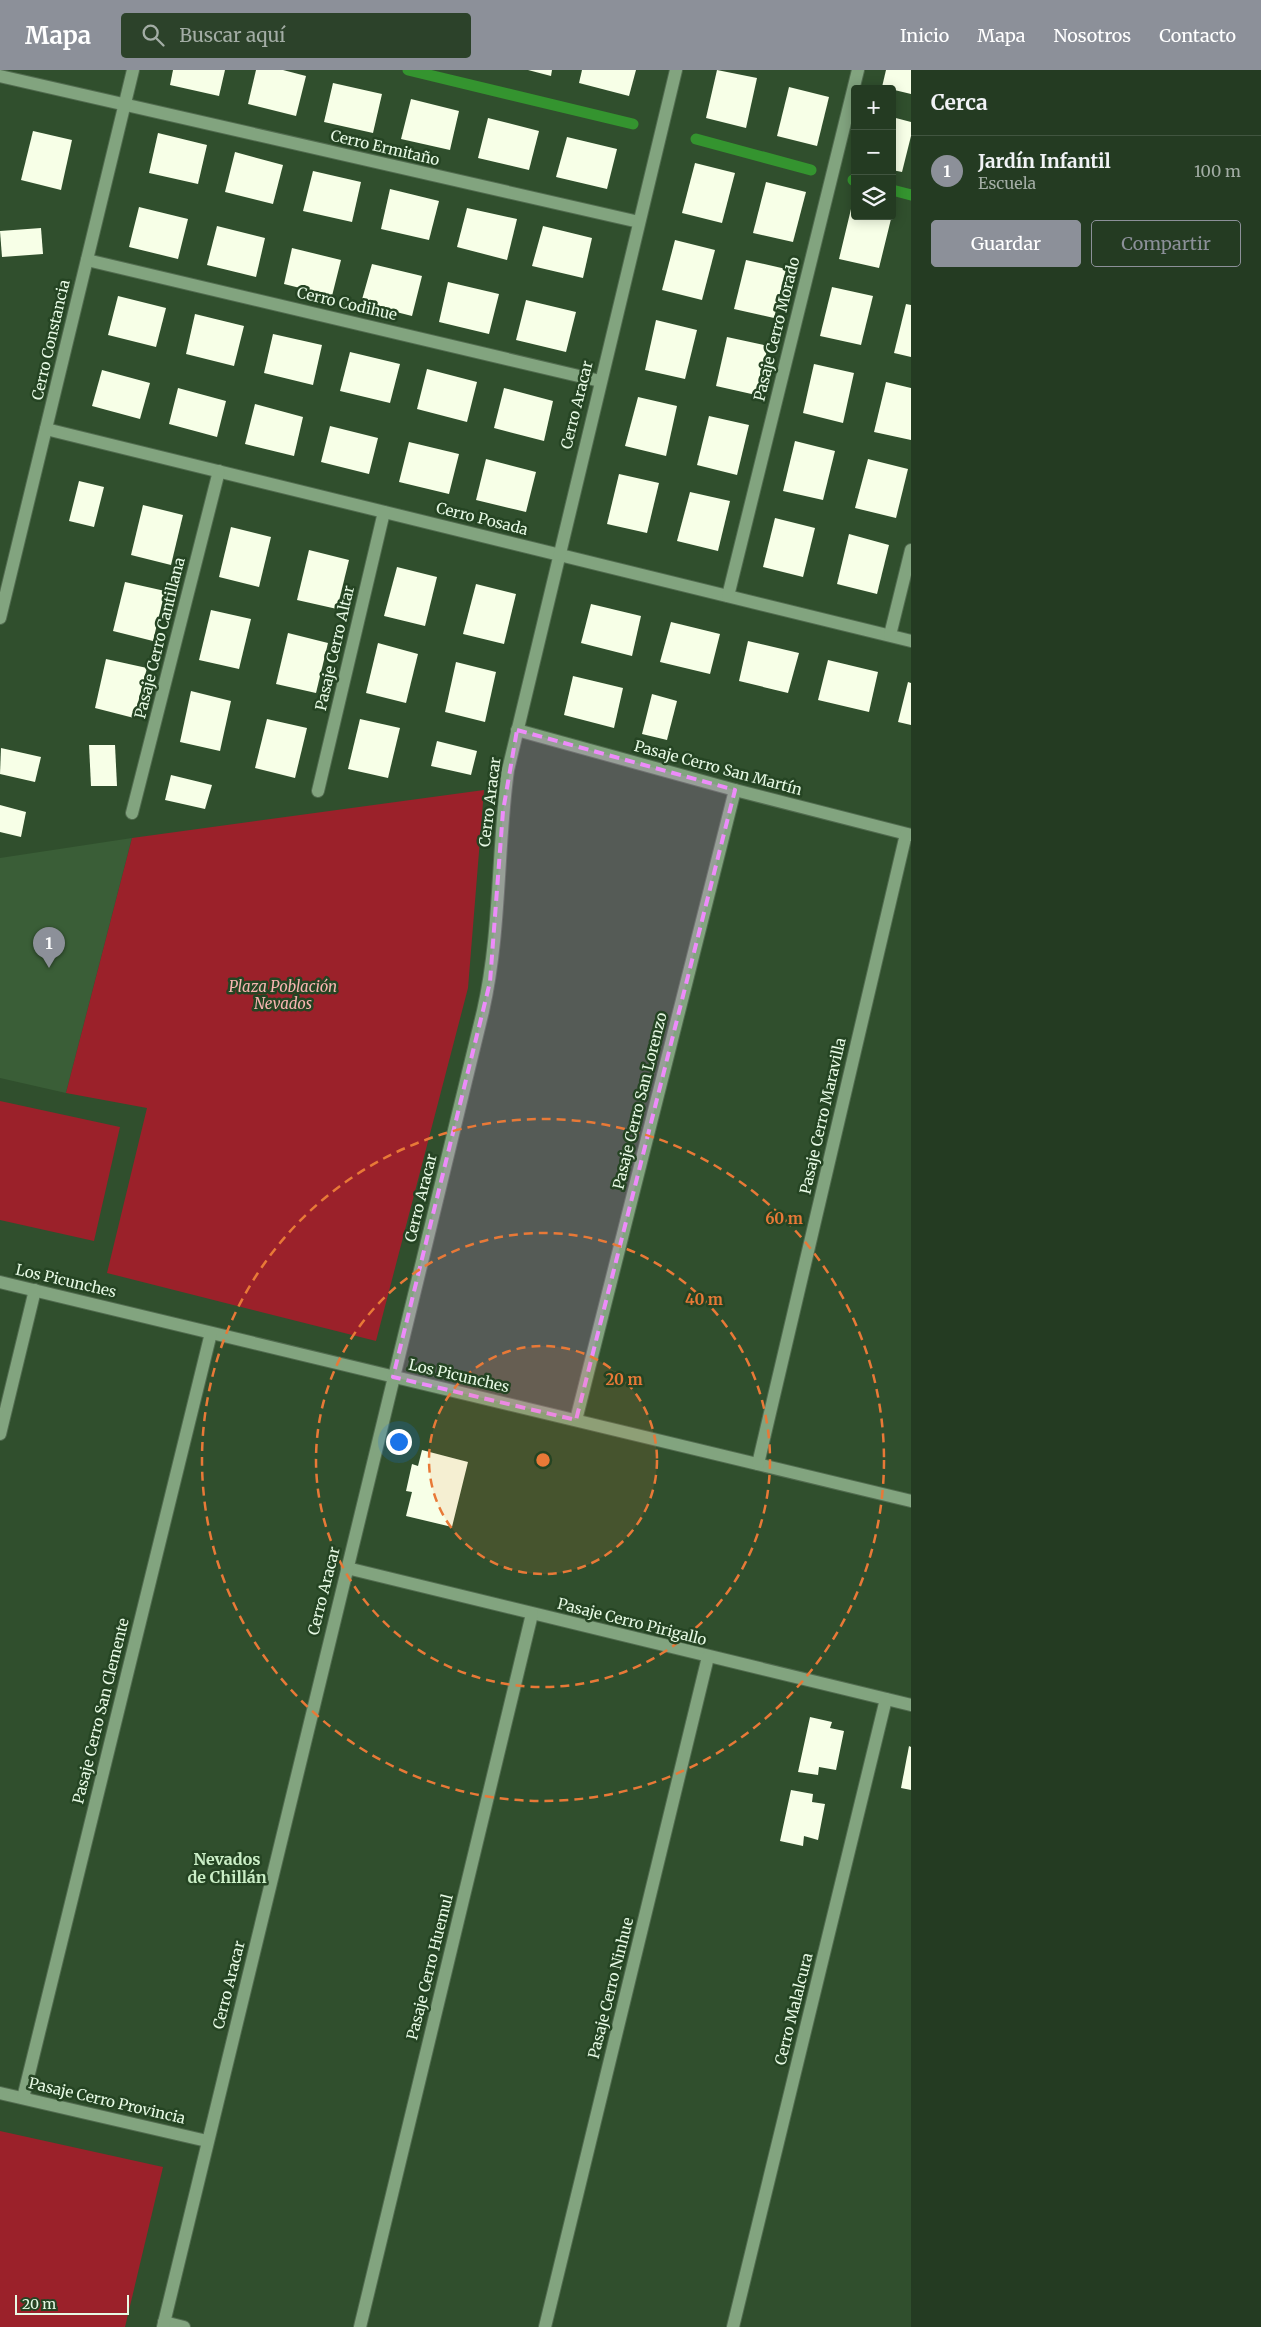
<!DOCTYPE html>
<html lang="es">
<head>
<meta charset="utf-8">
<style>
	:root { --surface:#243b22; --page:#2c422a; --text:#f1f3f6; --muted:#a3ada5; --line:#415540; --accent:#8c9099 }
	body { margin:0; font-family:Merriweather,serif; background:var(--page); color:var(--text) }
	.controls { position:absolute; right:15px; top:15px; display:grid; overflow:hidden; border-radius:5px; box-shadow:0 2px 12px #0003 }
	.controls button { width:45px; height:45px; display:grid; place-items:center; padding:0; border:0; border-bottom:1px solid var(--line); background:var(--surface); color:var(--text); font:25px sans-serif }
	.scale { position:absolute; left:15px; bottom:12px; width:114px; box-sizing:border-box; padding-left:5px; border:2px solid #e7fae5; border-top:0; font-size:14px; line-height:18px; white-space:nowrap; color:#e7fae5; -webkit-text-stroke:4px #254423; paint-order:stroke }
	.you { position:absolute; left:398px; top:1371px; width:18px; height:18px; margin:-12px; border:4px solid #fff; border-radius:50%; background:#1a73e8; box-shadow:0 0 0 8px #1a73e833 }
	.badge { display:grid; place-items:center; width:32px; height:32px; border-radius:50%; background:var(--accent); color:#fff; font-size:16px; font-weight:700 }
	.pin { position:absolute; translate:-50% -41px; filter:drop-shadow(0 1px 2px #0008) }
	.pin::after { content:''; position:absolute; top:26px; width:18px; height:15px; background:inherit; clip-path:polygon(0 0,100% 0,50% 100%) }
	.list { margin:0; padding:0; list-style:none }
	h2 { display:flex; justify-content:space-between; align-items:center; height:65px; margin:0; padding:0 20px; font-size:21px }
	h2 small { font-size:16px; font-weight:400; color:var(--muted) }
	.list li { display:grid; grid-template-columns:32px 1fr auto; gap:15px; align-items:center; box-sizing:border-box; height:70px; padding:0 20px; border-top:1px solid var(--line) }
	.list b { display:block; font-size:19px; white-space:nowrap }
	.list p { margin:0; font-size:16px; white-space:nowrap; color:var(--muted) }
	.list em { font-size:16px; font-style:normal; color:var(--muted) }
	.actions { display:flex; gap:10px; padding:15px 20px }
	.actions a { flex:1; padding:11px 0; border:1px solid var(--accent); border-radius:5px; text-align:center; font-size:18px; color:var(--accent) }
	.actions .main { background:var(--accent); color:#fff }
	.icon { flex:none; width:28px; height:28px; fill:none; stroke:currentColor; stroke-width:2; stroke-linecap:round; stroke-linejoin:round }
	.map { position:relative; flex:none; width:911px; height:2257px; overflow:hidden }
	header { display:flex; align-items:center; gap:30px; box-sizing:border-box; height:70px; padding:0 25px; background:var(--accent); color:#fff }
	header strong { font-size:24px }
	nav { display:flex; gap:28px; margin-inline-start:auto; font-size:18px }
	.search { width:350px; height:45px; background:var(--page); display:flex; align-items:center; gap:12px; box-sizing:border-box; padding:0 18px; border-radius:5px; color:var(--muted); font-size:19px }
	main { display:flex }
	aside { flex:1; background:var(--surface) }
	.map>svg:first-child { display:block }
	.built { fill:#3a5e37 }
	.green { fill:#9b212a }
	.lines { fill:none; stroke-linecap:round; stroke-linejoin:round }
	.stream { stroke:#34942f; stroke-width:11 }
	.building { fill:#f7ffe7 }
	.minor-casing { stroke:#516b4f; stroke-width:14 }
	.minor { stroke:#82a47f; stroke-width:12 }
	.marked { fill:#ed8cfa; fill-opacity:0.2; stroke:#ed8cfa; stroke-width:4; stroke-dasharray:10 6; stroke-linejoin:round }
	.ring { fill:none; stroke:#e87937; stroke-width:2.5; stroke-dasharray:9 6 }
	.labels { text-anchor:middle; stroke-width:5; stroke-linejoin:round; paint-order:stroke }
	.street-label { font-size:15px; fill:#e7fae5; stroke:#254423 }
	.park-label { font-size:15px; font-style:italic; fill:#f7b5b1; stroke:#254423 }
	.neighbourhood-label { font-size:16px; font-weight:bold; fill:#cbefc7; stroke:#254423 }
	.centre { fill:#e87937; stroke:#254423; stroke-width:2.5 }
	.ring-label { font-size:15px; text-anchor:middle; font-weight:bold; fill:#e87937; stroke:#254423; stroke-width:5; stroke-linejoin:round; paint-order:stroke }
</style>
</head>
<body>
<header>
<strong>Mapa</strong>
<div class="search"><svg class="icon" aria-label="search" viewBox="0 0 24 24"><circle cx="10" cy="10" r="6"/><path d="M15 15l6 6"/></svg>Buscar aquí</div>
<nav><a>Inicio</a><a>Mapa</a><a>Nosotros</a><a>Contacto</a></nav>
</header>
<main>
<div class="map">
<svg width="911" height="2257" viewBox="0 0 911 2257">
	<rect width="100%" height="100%" fill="#304f2d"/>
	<polygon class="built" points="132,768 66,1023 0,1008 0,788"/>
	<g class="green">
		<polygon points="484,720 468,918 376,1271 107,1203 147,1038 66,1023 132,768"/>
		<polygon points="0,1031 120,1057 94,1171 0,1150"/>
		<polygon points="0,2061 163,2097 125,2257 0,2257"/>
	</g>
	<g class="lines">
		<g class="stream">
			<polyline points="408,0 633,54"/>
			<polyline points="696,69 811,100"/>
			<polyline points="853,110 855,110"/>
			<polyline points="892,120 911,125"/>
		</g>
	</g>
	<g class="building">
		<polygon points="173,0 225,0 219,26 170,15"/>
		<polygon points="256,0 283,0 306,6 296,46 248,34"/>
		<polygon points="528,0 552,0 551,6"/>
		<polygon points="582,0 636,0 629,26 579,13"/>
		<polygon points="717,0 757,8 746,58 706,48"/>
		<polygon points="886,0 911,0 911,24 882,17"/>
		<polygon points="333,13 382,24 373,63 324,52"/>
		<polygon points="789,17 829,27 817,76 777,66"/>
		<polygon points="411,29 459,41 450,80 401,69"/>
		<polygon points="892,47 911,52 911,66 902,102 892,100"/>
		<polygon points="488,48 539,61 529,100 478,88"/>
		<polygon points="33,61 72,70 61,120 21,110"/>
		<polygon points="158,63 207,75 198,114 149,103"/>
		<polygon points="567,67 617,79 607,119 556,107"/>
		<polygon points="235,82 283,95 273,134 225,122"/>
		<polygon points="695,93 735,103 722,153 682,143"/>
		<polygon points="313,101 361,112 352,152 303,141"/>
		<polygon points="766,112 806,122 793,172 753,163"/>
		<polygon points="390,119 439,131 429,170 381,159"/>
		<polygon points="139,137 188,149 178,189 129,177"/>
		<polygon points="467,138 517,149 507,190 457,177"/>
		<polygon points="851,139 855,140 855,146 880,146 891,149 879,198 839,189"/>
		<polygon points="217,156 265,168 256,207 207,195"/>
		<polygon points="543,156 592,168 583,208 532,196"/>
		<polygon points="41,158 43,184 2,187 0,161"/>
		<polygon points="675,170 715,180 702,230 662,220"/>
		<polygon points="292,178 341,190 332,226 284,214"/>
		<polygon points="746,190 786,199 774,248 734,239"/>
		<polygon points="372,194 422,206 412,246 361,233"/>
		<polygon points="448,212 499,224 489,264 439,252"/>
		<polygon points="832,217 873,226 861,275 820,266"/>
		<polygon points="118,226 166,238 156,277 108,265"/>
		<polygon points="526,230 576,242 566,282 516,270"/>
		<polygon points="906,234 911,235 911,287 894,283"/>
		<polygon points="195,244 244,256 234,296 186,284"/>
		<polygon points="656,250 697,260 685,309 645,300"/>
		<polygon points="273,264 322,275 313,315 264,303"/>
		<polygon points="727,267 768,276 756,325 716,316"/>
		<polygon points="350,282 400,294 390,333 340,321"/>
		<polygon points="814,294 854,303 843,353 803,343"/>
		<polygon points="427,299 477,312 467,352 417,339"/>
		<polygon points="102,300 150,313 140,349 92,336"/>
		<polygon points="886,312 911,318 911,370 874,362"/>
		<polygon points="178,318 226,331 217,367 169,354"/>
		<polygon points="504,318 553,331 544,371 494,358"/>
		<polygon points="638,327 677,336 666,386 625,376"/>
		<polygon points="255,334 303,347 294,386 245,374"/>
		<polygon points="709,346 749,355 737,405 697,395"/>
		<polygon points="330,356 378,368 369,404 321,392"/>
		<polygon points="795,371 835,381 823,430 783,421"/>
		<polygon points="409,372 459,384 449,424 399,412"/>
		<polygon points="486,389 536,402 526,442 476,430"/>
		<polygon points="868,389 908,399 896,448 855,438"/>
		<polygon points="619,404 659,413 647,463 607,454"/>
		<polygon points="79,411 104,417 94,457 69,451"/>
		<polygon points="690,422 730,431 718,481 677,471"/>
		<polygon points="143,435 183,445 171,495 131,485"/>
		<polygon points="775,448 815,458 803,507 763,497"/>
		<polygon points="231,457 271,467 259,517 219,507"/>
		<polygon points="849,464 889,475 877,524 837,514"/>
		<polygon points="309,480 349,490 337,539 297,530"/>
		<polygon points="397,497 437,507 425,556 384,546"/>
		<polygon points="125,512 165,521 153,571 113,561"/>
		<polygon points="476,514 516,524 504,574 463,564"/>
		<polygon points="591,534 641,546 632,586 581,573"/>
		<polygon points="211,540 251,549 239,599 199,590"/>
		<polygon points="671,552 720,564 710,604 660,592"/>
		<polygon points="288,563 328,573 316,623 276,614"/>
		<polygon points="748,571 799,583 788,623 739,611"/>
		<polygon points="378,573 418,584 406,633 366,623"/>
		<polygon points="106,589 147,598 134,648 95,638"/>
		<polygon points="828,590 878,602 869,642 818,630"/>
		<polygon points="456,592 496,602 485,652 445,642"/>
		<polygon points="573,606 623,618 614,658 564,645"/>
		<polygon points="908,612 911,613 911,655 898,652"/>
		<polygon points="191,621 231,631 220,681 180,672"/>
		<polygon points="652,624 677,631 667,670 642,664"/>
		<polygon points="267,649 307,658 295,708 255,698"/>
		<polygon points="360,649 400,658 388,708 348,699"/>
		<polygon points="437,671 477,681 471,705 431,696"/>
		<polygon points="89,675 115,675 117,716 91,716"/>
		<polygon points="1,678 41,687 35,712 0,704"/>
		<polygon points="171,705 212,715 205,739 165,730"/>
		<polygon points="0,735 26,742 21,767 0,762"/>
		<polygon points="422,1380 468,1392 452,1457 406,1446 412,1422 406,1421 412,1394 418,1396"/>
		<polygon points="810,1647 832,1652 830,1658 844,1661 836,1700 819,1697 818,1705 798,1702"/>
		<polygon points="909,1676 911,1677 911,1720 901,1718"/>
		<polygon points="791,1720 813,1724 812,1732 825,1734 818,1770 804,1766 803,1776 780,1771"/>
	</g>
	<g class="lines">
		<g class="minor-casing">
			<g id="minor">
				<polyline points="0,6 639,152"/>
				<polyline points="87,190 600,311"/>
				<polyline points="46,359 911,571"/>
				<polyline points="728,526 858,0"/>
				<polyline points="0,548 133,0"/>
				<polyline points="890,565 911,480"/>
				<polyline points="517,660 735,720 911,765"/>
				<polyline points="318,721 384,442"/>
				<polyline points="132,743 219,401"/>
				<polyline points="0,1212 911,1431"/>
				<polyline points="576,1350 735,720"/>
				<polyline points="0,1364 35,1220"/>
				<polyline points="758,1394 906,764"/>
				<polyline points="347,1498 911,1635"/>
				<polyline points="0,2023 207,2071"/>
				<polyline points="23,2028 211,1263"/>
				<polyline points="164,2252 184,2257"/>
				<path d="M163,2257L483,941C501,862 497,780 508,700L676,0"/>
				<polyline points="360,2257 532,1544"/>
				<polyline points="545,2257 708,1587"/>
				<polyline points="733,2257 886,1629"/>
			</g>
		</g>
		<use href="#minor" class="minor"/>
	</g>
	<path class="marked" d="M517,660L735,720L576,1350L393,1307L490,912L503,741Z"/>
	<circle cx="543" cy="1390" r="114" fill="#e87937" fill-opacity=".12"/>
	<g class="ring">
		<circle cx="543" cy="1390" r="114"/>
		<circle cx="543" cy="1390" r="227"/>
		<circle cx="543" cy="1390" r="341"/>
	</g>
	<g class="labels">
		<g class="street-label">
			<text transform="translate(385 78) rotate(13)" y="5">Cerro Ermitaño</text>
			<text transform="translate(347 234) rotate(13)" y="5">Cerro Codihue</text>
			<text transform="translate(777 259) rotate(-76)" y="5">Pasaje Cerro Morado</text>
			<text transform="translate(51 270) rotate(-77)" y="5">Cerro Constancia</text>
			<text transform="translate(577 335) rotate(-76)" y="5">Cerro Aracar</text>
			<text transform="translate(482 449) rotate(14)" y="5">Cerro Posada</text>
			<text transform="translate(160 568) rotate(-76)" y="5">Pasaje Cerro Cantillana</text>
			<text transform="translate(335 578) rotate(-77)" y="5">Pasaje Cerro Altar</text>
			<text transform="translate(718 698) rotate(15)" y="5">Pasaje Cerro San Martín</text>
			<text transform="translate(490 732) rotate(-83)" y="5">Cerro Aracar</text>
			<text transform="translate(640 1031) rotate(-76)" y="5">Pasaje Cerro San Lorenzo</text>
			<text transform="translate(823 1046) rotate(-77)" y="5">Pasaje Cerro Maravilla</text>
			<text transform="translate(421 1128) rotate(-76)" y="5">Cerro Aracar</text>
			<text transform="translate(66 1211) rotate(13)" y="5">Los Picunches</text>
			<text transform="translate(459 1306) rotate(13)" y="5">Los Picunches</text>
			<text transform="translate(324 1521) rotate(-76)" y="5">Cerro Aracar</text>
			<text transform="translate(632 1552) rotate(14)" y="5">Pasaje Cerro Pirigallo</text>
			<text transform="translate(101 1641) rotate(-76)" y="5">Pasaje Cerro San Clemente</text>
			<text transform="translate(430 1897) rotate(-76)" y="5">Pasaje Cerro Huemul</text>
			<text transform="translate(229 1915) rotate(-76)" y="5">Cerro Aracar</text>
			<text transform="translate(611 1918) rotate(-76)" y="5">Pasaje Cerro Ninhue</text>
			<text transform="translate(794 1939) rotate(-76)" y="5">Cerro Malalcura</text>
			<text transform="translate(107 2031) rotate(13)" y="5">Pasaje Cerro Provincia</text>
		</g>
		<g class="park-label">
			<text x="283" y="922">Plaza Población<tspan x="283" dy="17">Nevados</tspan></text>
		</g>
		<g class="neighbourhood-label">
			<text x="227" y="1795">Nevados<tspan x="227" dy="18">de Chillán</tspan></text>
		</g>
	</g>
	<circle cx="543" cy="1390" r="8" class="centre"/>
	<g class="ring-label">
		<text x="784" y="1154">60 m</text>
		<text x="704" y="1235">40 m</text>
		<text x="624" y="1315">20 m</text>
	</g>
</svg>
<div class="controls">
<button>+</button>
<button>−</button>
<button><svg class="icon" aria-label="layers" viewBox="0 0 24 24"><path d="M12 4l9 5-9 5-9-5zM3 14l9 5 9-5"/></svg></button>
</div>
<div class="scale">20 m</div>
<div class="you"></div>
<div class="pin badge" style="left:49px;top:898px">1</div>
</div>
<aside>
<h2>Cerca<small></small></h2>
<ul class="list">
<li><span class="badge">1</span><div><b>Jardín Infantil</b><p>Escuela</p></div><em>100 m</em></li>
</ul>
<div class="actions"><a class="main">Guardar</a><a>Compartir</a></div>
</aside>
</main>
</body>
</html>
